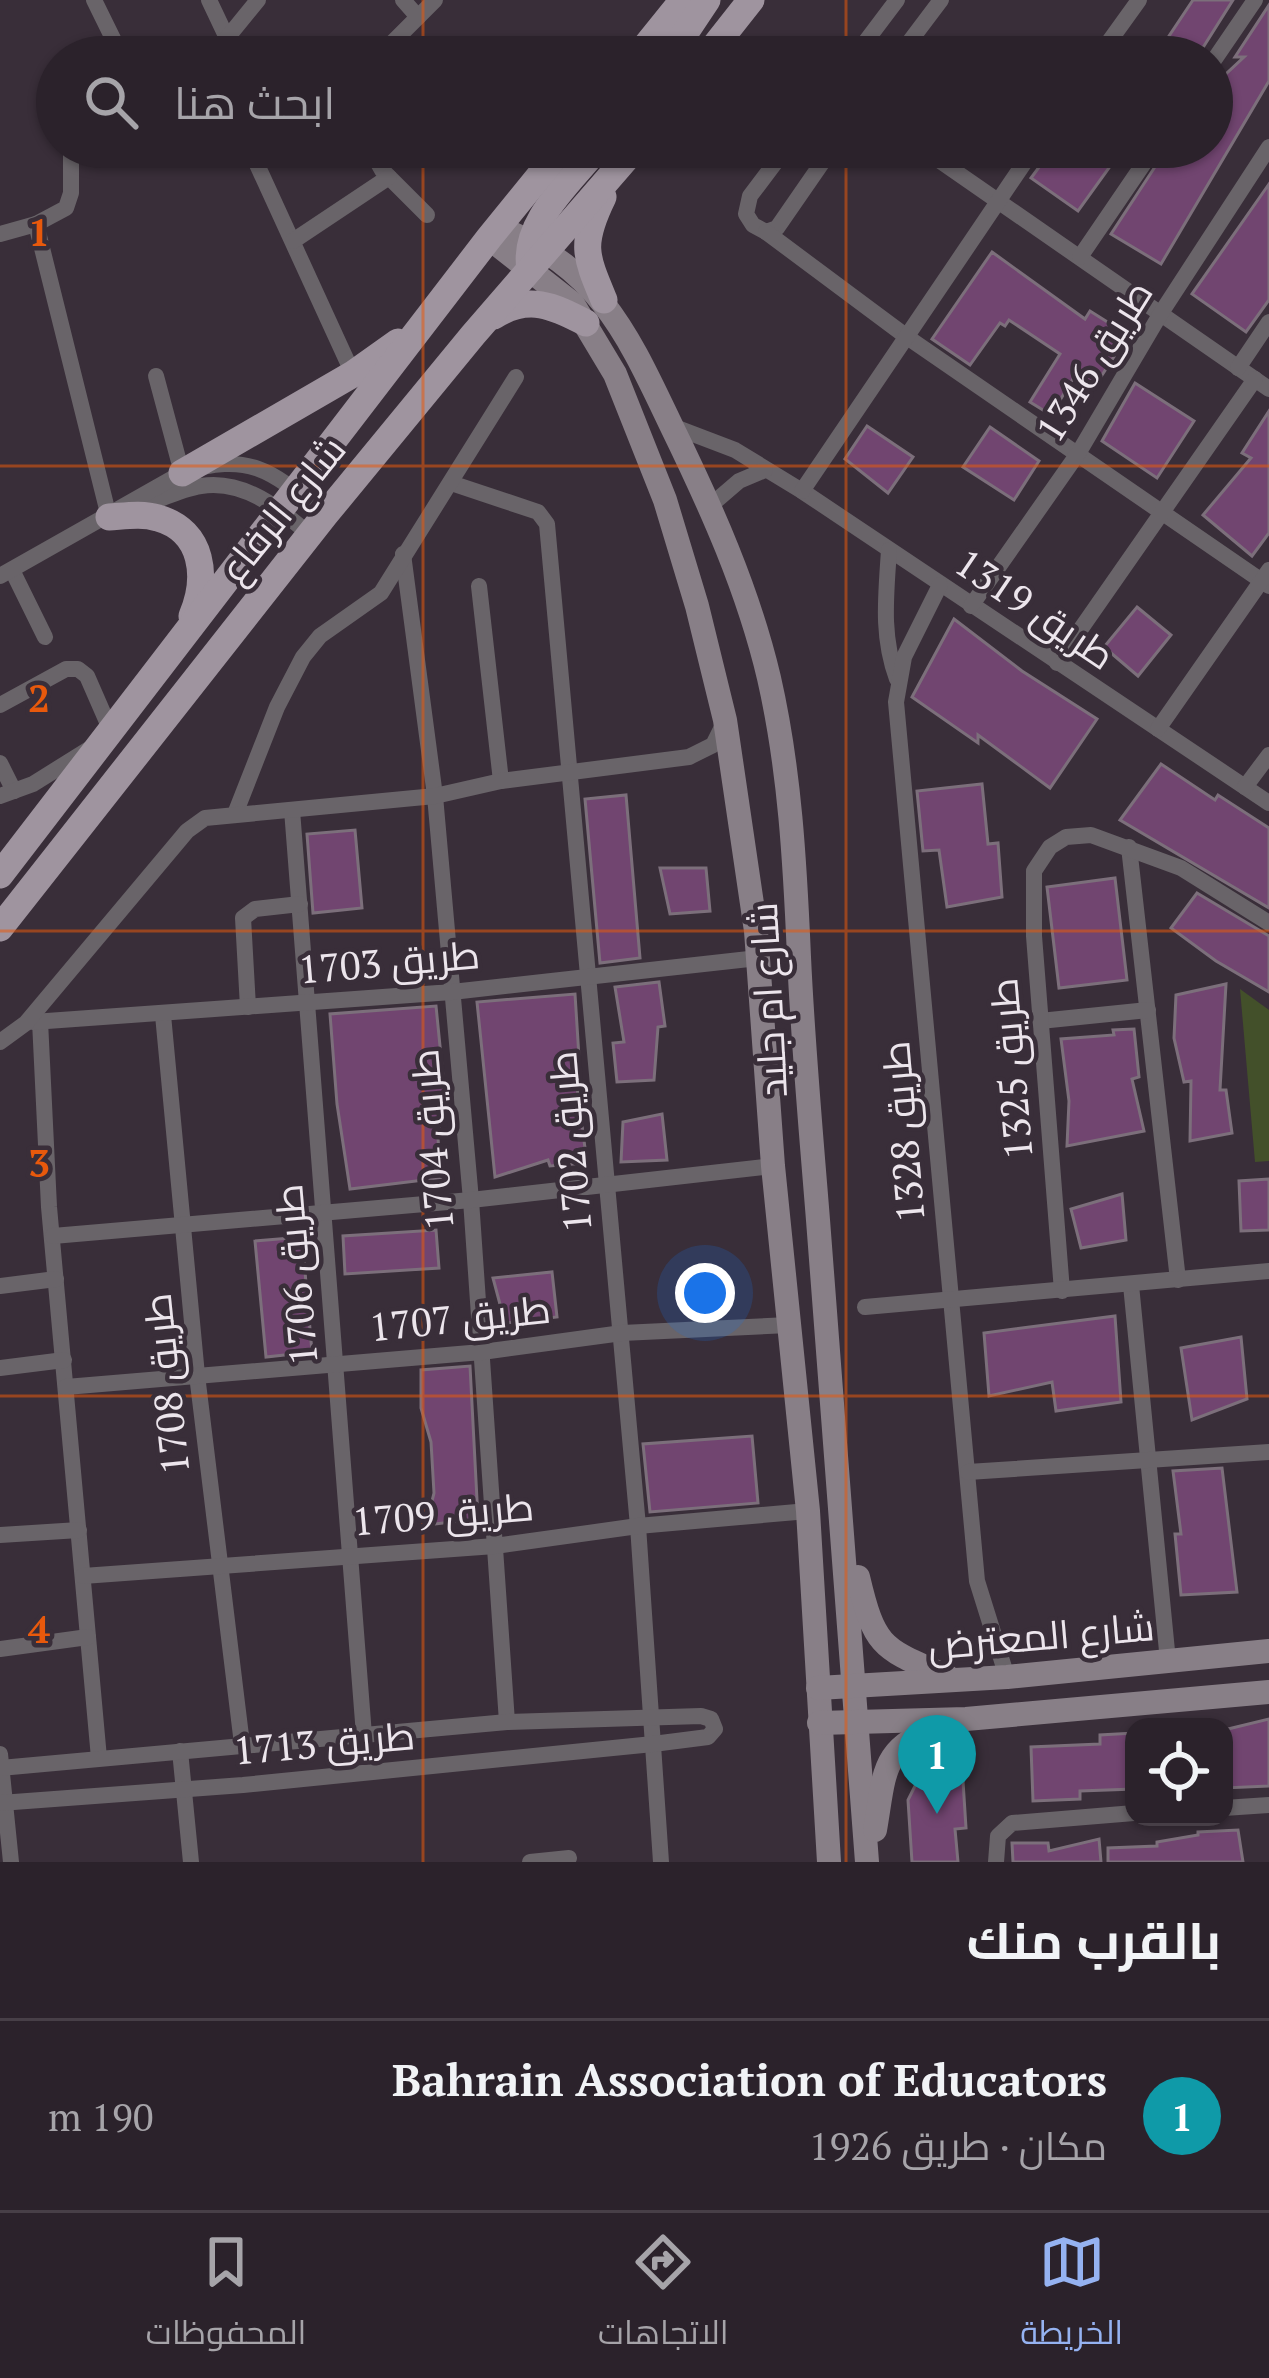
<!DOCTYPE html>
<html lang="ar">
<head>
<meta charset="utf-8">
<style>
	:root { --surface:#2b222b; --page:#372f37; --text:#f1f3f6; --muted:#a6a4a9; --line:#473f47; --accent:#95b2f1 }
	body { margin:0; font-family:"PT Serif",Cairo,serif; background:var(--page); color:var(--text); direction:rtl }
	.controls { position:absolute; right:36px; bottom:36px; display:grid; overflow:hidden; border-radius:24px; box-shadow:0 3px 9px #0004 }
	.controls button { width:108px; height:108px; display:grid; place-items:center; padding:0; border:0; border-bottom:3px solid var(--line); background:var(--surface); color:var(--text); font:60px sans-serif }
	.you { position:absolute; left:705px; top:1293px; width:42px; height:42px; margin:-30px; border:9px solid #fff; border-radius:50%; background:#1a73e8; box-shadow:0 0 0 18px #1a73e833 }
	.badge { display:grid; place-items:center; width:78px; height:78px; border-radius:50%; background:var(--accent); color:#fff; font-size:39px; font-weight:700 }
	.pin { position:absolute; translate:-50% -99px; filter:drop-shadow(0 3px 6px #0008) }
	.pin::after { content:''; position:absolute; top:63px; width:42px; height:36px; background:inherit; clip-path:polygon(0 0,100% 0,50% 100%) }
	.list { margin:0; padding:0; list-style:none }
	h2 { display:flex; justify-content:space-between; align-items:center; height:156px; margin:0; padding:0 48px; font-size:51px }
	h2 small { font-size:39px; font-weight:400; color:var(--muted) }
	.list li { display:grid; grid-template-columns:78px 1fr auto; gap:36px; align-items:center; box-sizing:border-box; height:192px; padding:0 48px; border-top:3px solid var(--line) }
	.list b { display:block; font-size:45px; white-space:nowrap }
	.list p { margin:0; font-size:39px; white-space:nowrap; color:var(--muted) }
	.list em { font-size:39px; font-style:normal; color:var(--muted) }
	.icon { flex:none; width:66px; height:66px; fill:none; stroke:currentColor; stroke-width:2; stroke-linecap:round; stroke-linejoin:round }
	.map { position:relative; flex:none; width:1269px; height:1862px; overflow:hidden; direction:ltr }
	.search { position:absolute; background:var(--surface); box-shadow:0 3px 9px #0004; left:36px; right:36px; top:36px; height:132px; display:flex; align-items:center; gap:30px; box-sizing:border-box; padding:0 42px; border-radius:66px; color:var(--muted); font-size:45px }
	.sheet { height:348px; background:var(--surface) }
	nav { display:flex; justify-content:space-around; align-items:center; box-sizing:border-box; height:168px; border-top:3px solid var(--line); background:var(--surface); font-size:33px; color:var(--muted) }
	nav a { display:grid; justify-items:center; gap:6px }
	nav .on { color:var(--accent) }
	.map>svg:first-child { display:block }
	.green { fill:#43502a }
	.building { fill:#714570; stroke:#7c6f7b; stroke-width:3 }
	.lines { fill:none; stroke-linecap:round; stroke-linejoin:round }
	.street { stroke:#696469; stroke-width:16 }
	.secondary { stroke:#887f87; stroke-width:24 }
	.primary { stroke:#9f949f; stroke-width:27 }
	.grid { fill:none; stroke:#e8590c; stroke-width:3; stroke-opacity:0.55 }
	.labels { text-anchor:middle; stroke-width:9; stroke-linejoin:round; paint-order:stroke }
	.street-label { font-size:39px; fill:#ece5ec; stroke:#392e39 }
	.grid-label { font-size:39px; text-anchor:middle; font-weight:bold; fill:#e8590c; stroke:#392e39; stroke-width:9; stroke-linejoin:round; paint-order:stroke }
</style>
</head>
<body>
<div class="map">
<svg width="1269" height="1862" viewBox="0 0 1269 1862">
	<rect width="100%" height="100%" fill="#392e39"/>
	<polygon class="green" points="1240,989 1269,1010 1269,1161 1255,1162"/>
	<g class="building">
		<polygon points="1193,0 1233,0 1197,57 1155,57"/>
		<polygon points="1269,5 1269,81 1161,264 1111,234 1168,147 1212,147 1212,87 1244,57 1235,57"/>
		<polygon points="1054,147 1124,147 1078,211 1031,178"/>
		<polygon points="1269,184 1269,300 1246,332 1192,294"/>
		<polygon points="992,252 1085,319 1090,311 1128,335 1095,386 1076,374 1051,415 1030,402 1060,354 1009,320 1005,326 1000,323 970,365 932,339"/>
		<polygon points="1135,383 1194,421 1157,478 1102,441"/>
		<polygon points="1269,411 1269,533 1252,556 1203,515 1251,458 1242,453"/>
		<polygon points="867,426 913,457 888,493 845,459"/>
		<polygon points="990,427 1039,461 1014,500 963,467"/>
		<polygon points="1137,607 1171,635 1138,676 1104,647"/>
		<polygon points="954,619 1022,671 1097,719 1050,788 978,735 978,743 912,697"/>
		<polygon points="1161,764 1215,800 1218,795 1269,828 1269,908 1120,820"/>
		<polygon points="982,784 988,844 998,843 1002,897 947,907 939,850 923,851 917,791"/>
		<polygon points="626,795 640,958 600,963 585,799"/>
		<polygon points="355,830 362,908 313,913 307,834"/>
		<polygon points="660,868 706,868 710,911 670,914"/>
		<polygon points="1115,878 1127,980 1059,988 1047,887"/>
		<polygon points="1197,893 1269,936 1269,992 1216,961 1171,928"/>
		<polygon points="659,982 665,1026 658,1027 654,1080 617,1082 613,1043 624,1042 615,987"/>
		<polygon points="1226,984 1220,1090 1226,1090 1232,1133 1190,1141 1191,1081 1184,1082 1174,1038 1176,995"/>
		<polygon points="575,994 580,1073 575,1073 587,1163 550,1166 548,1160 495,1177 477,1002"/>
		<polygon points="436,1006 444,1086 438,1138 441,1178 350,1189 337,1104 330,1014"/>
		<polygon points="1134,1029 1139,1077 1132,1079 1144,1131 1067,1146 1069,1101 1061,1039 1114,1035 1113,1030"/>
		<polygon points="662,1114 667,1160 621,1162 623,1122"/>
		<polygon points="1269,1179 1269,1230 1241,1231 1239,1181"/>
		<polygon points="1122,1194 1126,1240 1081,1248 1071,1209"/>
		<polygon points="436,1230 439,1268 345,1274 343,1236"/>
		<polygon points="302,1237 312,1352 266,1357 255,1241"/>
		<polygon points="552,1272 557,1317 505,1323 493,1278"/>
		<polygon points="1115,1316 1121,1402 1056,1411 1052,1382 989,1396 984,1333"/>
		<polygon points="1241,1337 1247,1399 1192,1420 1181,1348"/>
		<polygon points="470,1366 478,1519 426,1525 434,1493 431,1442 421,1408 421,1370"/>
		<polygon points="752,1436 758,1503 650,1512 643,1444"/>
		<polygon points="1222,1468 1237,1592 1181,1595 1175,1534 1181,1534 1173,1471"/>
		<polygon points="1269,1719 1269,1786 1224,1788 1224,1730"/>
		<polygon points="1134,1733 1134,1789 1080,1791 1080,1799 1033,1801 1031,1747 1100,1744 1100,1735"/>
		<polygon points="963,1781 966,1828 955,1829 958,1862 912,1862 908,1800 916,1784"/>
		<polygon points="1238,1830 1243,1862 1108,1862 1108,1848 1157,1846 1157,1842 1198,1835 1198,1832"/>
		<polygon points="1099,1839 1101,1862 1013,1862 1012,1843 1048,1843 1049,1851"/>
	</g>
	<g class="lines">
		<g class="street">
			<polyline points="94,0 122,57"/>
			<polyline points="209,0 227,38"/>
			<polyline points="403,0 418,17"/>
			<polyline points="221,57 227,38 258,0"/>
			<polyline points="378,57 435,0"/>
			<polyline points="854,57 897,0"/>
			<polyline points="898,57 941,0"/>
			<polyline points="1098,57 1139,0"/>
			<polyline points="1212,63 1255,0"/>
			<polyline points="249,147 353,374"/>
			<polyline points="369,147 382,170 427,215"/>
			<polyline points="787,147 750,196 746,214 753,225 766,232 777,228 833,147"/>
			<polyline points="920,147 1269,389"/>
			<polyline points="36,224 109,517"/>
			<polyline points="766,232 907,337 1269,586"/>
			<polyline points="0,234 36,224 66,208 71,193 71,147"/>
			<polyline points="293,241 389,177"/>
			<polyline points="1080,257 1155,147"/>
			<polyline points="1238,368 1269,322"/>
			<polyline points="156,376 182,473"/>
			<polyline points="672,426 735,450 802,491 1269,803"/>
			<polyline points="451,483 538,512 547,524 638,1526 661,1862"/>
			<polyline points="802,491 1035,147"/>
			<polyline points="711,505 739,481 765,470"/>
			<path d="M138,507C158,501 180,489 201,486C244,479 280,509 310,535"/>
			<path d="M889,550C886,596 881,636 897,679"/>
			<polyline points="403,554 435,796 471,1200 507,1722"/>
			<polyline points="12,570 45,637"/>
			<path d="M0,576L182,473C251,450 274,473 325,515"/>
			<polyline points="940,585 904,657 896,702 977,1581 1007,1677"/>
			<polyline points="479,586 501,781"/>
			<polyline points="971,606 1079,452 1161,313 1269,147"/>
			<polyline points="1057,663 1255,379"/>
			<polyline points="0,705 66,669 78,669 87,676 111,731"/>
			<polyline points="1158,729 1269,570"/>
			<polyline points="0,763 14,791"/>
			<polyline points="1245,787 1269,755"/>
			<polyline points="0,796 33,784 89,749"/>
			<polyline points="292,810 364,1735"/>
			<polyline points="235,814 277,707 303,657 320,636 381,593 516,377"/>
			<polyline points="1129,847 1178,1280"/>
			<polyline points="248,1007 243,918 255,909 300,904"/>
			<polyline points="163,1015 197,1375 242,1744"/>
			<polyline points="40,1021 49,1207 99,1758"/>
			<polyline points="1040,1021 1148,1010"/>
			<polyline points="33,1022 452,992 758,958"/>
			<polyline points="0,1042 26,1023 187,831 205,818 435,796 501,781 689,757 713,745 725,721"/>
			<polyline points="53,1236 471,1200 773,1166"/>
			<polyline points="1131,1285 1168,1661"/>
			<polyline points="0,1286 56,1279"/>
			<polyline points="1062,1291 1034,936 1034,871 1050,847 1066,837 1091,835 1181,868 1269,923"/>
			<polyline points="865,1307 1269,1271"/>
			<polyline points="0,1368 64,1360"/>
			<polyline points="66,1387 482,1352 622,1333 789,1325"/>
			<polyline points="968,1472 1269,1452"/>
			<polyline points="0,1535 79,1530"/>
			<polyline points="83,1576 495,1546 638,1526 808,1511"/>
			<polyline points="0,1649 88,1637"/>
			<polyline points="180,1751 191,1862"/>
			<polyline points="0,1754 11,1862"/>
			<polyline points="0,1768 507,1722 701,1716 711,1719 715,1729 708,1737 653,1744 243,1785 0,1803"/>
			<polyline points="1224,1808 1269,1805"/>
			<polyline points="530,1862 569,1858"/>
			<polyline points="996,1862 998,1836 1012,1823 1134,1813"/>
		</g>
		<g class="secondary">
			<path d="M498,227C599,268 627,333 671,425C711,507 748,589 769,678C790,770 795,864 799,957C803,1045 811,1132 818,1220C835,1434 851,1648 867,1862"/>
			<polyline points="489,238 573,304 615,374 665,500 697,606 725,720 756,931 773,1166 808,1511 829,1862"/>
			<path d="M858,1577C875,1649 882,1648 948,1677"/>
			<polyline points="818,1688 1007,1677 1269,1651"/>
			<polyline points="819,1723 966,1719 1269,1692"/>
			<path d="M875,1830C885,1773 880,1745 944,1726"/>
		</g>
		<g class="primary">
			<polyline points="637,57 683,0"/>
			<polyline points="669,57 707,0"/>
			<polyline points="706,57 751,0"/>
			<path d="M603,197C580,244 585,255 604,300"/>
			<path d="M530,269C522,222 571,182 598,147"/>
			<path d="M494,316C528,294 554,306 586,323"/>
			<polyline points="182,473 353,374 398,342"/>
			<path d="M109,517C125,516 142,513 158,518C204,531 208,578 192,616"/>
			<polyline points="0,875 489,238 563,147"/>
			<polyline points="0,928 325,515 473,335 636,147"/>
		</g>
	</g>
	<path class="grid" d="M423,0V57M846,0V57M423,147V1862M846,147V1862M0,466H1269M0,931H1269M0,1396H1269"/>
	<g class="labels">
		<g class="street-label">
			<text transform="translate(1094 361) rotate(-58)" y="14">طريق 1346</text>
			<text transform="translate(282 509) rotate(-51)" y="14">شارع الرفاع</text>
			<text transform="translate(1035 609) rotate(34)" y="14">طريق 1319</text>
			<text transform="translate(389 962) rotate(-5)" y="14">طريق 1703</text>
			<text transform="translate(768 1000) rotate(-93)" y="14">شارع ام جليد</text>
			<text transform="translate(1011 1069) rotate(-95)" y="14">طريق 1325</text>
			<text transform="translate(903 1132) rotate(-95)" y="14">طريق 1328</text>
			<text transform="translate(432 1140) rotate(-95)" y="14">طريق 1704</text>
			<text transform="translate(570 1142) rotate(-95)" y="14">طريق 1702</text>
			<text transform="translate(296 1275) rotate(-95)" y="14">طريق 1706</text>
			<text transform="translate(460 1318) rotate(-6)" y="14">طريق 1707</text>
			<text transform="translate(166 1384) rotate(-96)" y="14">طريق 1708</text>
			<text transform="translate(443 1514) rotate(-5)" y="14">طريق 1709</text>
			<text transform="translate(1041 1636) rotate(-5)" y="14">شارع المعترض</text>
			<text transform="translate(324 1743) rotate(-5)" y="14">طريق 1713</text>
		</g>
	</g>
	<g class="grid-label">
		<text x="39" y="246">1</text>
		<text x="39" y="712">2</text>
		<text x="39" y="1177">3</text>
		<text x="39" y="1643">4</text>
	</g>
</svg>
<div class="controls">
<button><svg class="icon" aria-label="locate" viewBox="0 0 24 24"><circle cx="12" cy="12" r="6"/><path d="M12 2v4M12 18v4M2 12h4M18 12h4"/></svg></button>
</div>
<div class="you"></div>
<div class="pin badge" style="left:937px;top:1814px;background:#0f9aa8">1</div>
<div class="search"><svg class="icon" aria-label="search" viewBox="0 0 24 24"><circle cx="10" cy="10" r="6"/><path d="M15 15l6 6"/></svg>ابحث هنا</div>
</div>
<section class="sheet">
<h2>بالقرب منك<small></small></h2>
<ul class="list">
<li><span class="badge" style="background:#0f9aa8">1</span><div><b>Bahrain Association of Educators</b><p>مكان · طريق 1926</p></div><em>190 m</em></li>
</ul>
</section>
<nav>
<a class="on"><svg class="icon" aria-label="map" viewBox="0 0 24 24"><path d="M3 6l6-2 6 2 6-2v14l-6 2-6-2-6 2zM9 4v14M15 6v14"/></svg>الخريطة</a>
<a><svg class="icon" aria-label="directions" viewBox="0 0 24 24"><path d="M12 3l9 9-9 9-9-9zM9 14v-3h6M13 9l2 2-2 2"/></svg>الاتجاهات</a>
<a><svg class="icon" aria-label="saved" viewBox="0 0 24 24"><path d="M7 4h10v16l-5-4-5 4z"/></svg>المحفوظات</a>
</nav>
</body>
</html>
